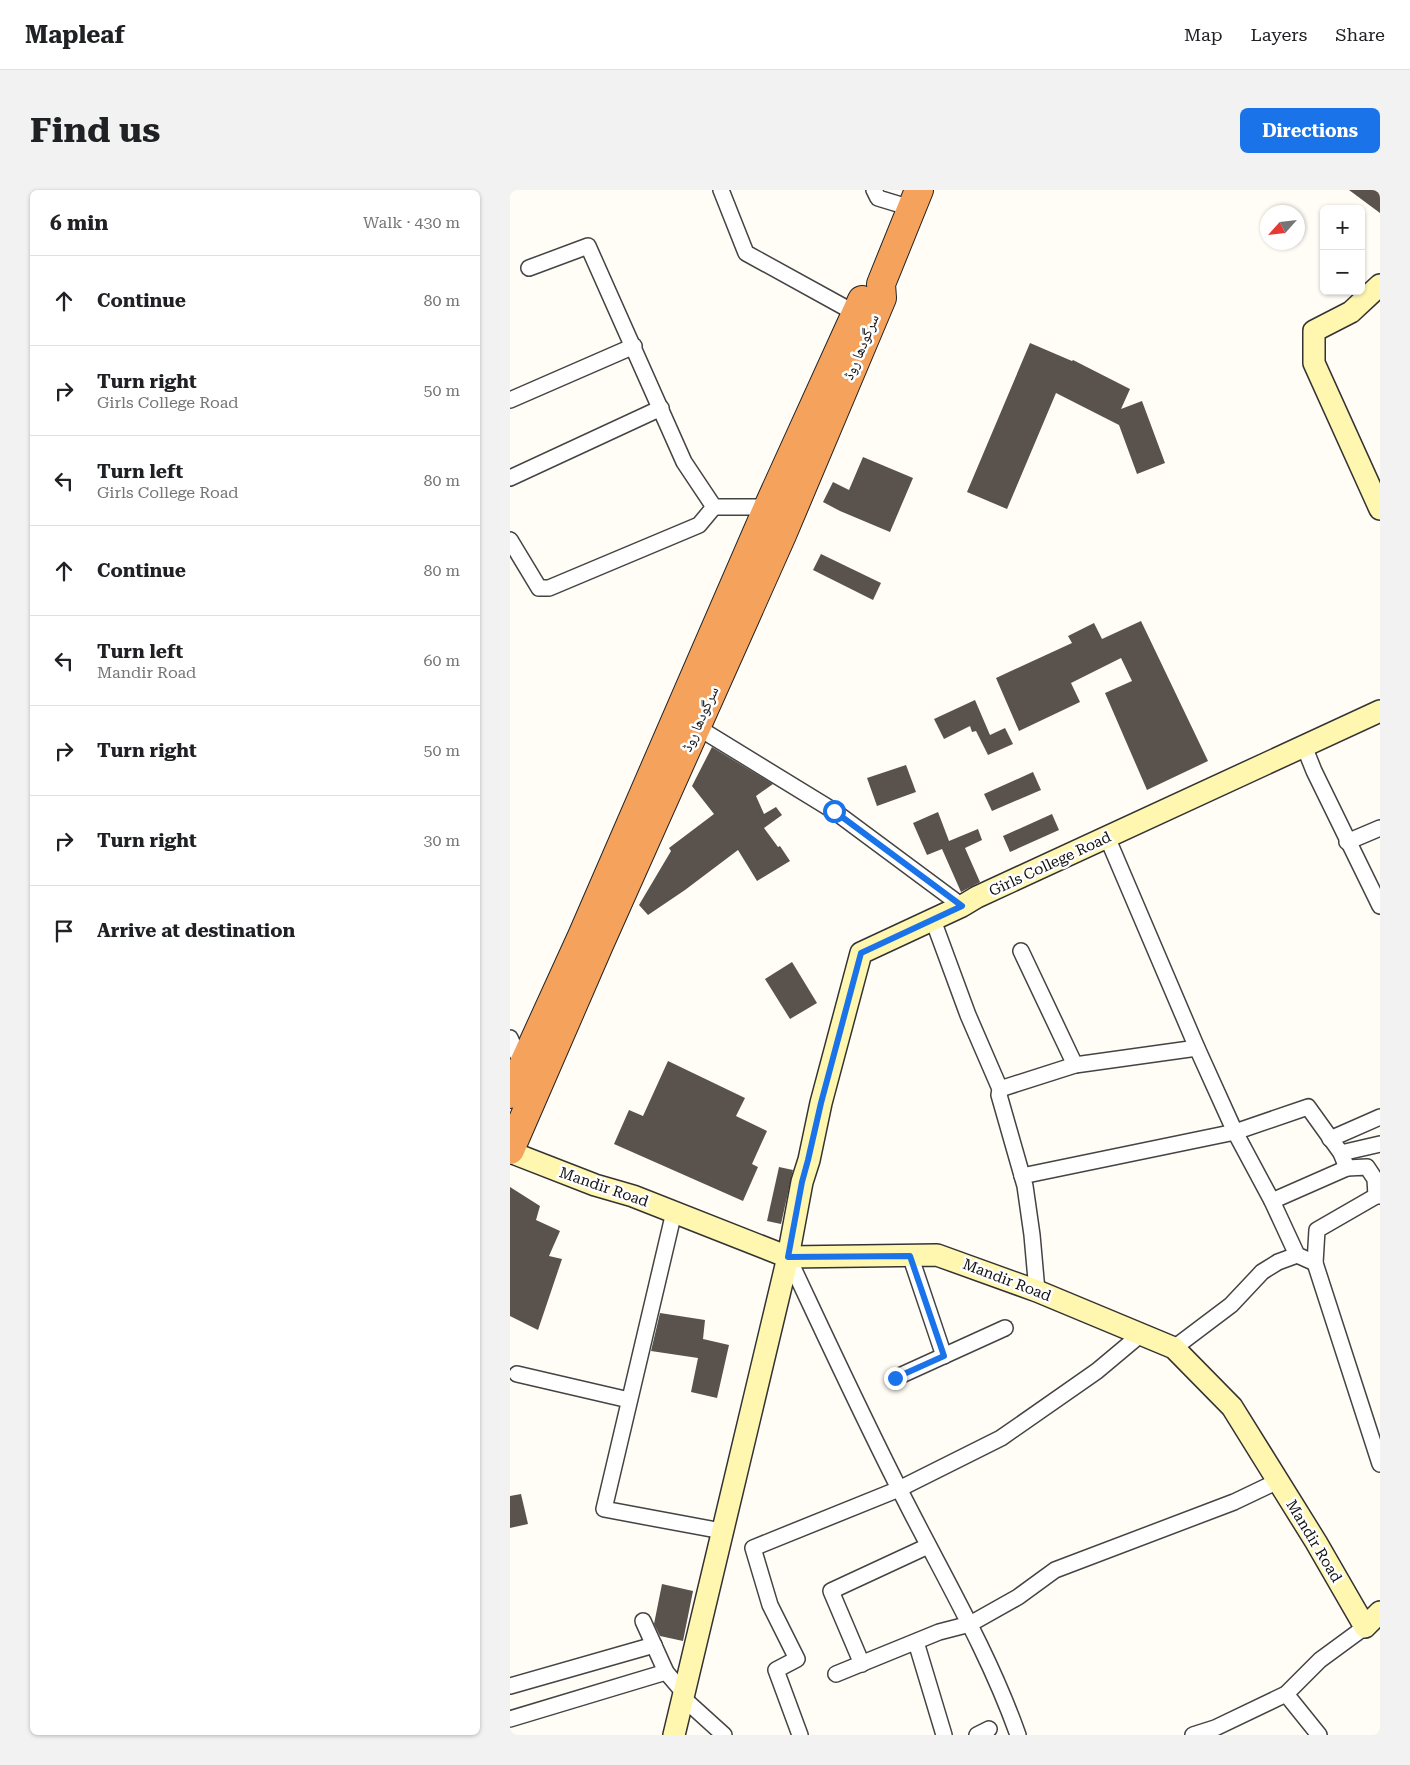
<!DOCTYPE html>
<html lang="en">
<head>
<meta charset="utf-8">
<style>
	:root { --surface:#fff; --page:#f2f2f2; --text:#202124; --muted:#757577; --line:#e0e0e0; --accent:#1a73e8 }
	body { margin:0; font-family:"Roboto Serif","Noto Naskh Arabic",serif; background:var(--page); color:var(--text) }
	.controls { position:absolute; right:15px; top:15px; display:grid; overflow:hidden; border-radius:8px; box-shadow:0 1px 4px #0004 }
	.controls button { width:45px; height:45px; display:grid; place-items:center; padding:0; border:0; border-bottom:1px solid var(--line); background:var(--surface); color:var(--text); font:25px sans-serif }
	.compass { position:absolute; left:750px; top:15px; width:45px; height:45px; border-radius:50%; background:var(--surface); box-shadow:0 1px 4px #0004; rotate:243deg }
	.stop { position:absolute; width:15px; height:15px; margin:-11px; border:4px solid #1a73e8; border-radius:50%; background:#fff }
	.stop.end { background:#1a73e8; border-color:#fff; box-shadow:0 1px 5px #0008 }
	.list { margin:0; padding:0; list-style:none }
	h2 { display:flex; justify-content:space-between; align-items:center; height:65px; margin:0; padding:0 20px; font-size:21px }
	h2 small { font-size:16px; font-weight:400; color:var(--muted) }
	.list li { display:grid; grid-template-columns:32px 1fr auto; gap:15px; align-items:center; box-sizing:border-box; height:90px; padding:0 20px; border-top:1px solid var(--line) }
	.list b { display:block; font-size:19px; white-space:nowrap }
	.list p { margin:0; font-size:16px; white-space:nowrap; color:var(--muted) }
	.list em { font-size:16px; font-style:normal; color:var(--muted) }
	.icon { flex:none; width:28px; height:28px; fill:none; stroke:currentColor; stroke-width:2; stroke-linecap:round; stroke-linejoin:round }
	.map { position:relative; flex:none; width:870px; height:1545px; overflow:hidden; border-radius:8px }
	header { display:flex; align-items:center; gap:30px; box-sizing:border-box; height:70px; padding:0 25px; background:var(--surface); border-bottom:1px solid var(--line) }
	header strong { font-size:24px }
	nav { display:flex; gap:28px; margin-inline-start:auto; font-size:18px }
	.intro { display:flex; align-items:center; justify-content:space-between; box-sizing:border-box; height:120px; padding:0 30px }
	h1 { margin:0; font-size:35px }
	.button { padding:12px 22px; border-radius:8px; background:var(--accent); color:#fff; font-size:18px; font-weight:700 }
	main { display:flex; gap:30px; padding:0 30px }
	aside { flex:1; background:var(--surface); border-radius:8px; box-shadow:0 1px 4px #0004 }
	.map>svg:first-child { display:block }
	.building { fill:#5a524d }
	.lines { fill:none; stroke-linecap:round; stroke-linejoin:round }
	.street-casing { stroke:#444; stroke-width:18 }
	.secondary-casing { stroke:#333; stroke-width:24 }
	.highway-casing { stroke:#222; stroke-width:30 }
	.street { stroke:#fff; stroke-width:15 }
	.secondary { stroke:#fff6b0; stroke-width:21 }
	.highway { stroke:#f5a25d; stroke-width:28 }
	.route { stroke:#1a73e8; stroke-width:6 }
	.labels { text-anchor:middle; stroke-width:5; stroke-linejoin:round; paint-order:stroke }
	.street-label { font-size:15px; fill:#111; stroke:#fff }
</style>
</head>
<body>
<header>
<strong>Mapleaf</strong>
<nav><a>Map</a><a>Layers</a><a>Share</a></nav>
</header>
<div class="intro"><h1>Find us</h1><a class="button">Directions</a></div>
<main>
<aside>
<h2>6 min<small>Walk · 430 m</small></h2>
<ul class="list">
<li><svg class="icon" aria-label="ahead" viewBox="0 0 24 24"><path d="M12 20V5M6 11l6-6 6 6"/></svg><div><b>Continue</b></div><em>80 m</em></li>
<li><svg class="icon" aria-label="right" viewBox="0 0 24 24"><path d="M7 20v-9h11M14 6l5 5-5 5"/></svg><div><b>Turn right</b><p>Girls College Road</p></div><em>50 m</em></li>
<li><svg class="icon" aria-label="left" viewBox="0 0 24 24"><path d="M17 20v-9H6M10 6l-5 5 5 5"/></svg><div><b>Turn left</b><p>Girls College Road</p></div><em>80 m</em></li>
<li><svg class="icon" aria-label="ahead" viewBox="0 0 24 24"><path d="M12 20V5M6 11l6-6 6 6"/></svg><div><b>Continue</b></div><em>80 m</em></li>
<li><svg class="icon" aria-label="left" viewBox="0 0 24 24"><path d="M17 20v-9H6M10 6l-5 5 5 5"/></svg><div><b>Turn left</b><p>Mandir Road</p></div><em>60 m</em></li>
<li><svg class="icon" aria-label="right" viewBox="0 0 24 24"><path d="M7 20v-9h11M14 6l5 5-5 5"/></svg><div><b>Turn right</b></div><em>50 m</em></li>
<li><svg class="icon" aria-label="right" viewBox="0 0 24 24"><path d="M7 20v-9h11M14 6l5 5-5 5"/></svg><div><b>Turn right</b></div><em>30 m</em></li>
<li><svg class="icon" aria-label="arrive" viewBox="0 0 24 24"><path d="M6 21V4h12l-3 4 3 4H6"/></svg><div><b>Arrive at destination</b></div></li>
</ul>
</aside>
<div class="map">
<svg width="870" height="1545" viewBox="0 0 870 1545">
	<rect width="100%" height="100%" fill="#fffdf5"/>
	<g class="building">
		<polygon points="839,0 870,0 870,23"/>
		<polygon points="520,153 562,171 563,170 620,199 611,219 632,211 655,273 627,284 609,235 546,203 497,319 457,302"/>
		<polygon points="353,267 403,288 380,342 330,321 313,312 323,292 339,300"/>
		<polygon points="311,364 371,393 363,410 303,380"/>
		<polygon points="631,431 698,571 637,600 595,503 622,491 611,468 561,493 570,512 509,541 486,488 562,453 558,446 584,433 592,449"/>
		<polygon points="465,510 480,545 495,538 503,554 478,565 466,541 462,542 460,536 434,549 424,529"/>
		<polygon points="202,557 263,594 246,606 254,624 266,617 272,625 254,638 268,657 270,656 280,671 247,691 228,660 175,700 138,725 129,715 161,661 159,658 204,624 182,596"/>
		<polygon points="396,575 406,602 367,616 357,588"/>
		<polygon points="523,582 531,600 482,621 474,604"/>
		<polygon points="428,622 439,651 468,639 472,650 455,658 470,692 451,702 432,659 417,665 403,633"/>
		<polygon points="542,624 549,640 500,662 493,646"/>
		<polygon points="282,772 307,813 280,829 255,789"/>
		<polygon points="158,871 235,908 226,926 257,941 242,974 248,977 233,1011 104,954 119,920 133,926"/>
		<polygon points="269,977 283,980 271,1034 257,1031"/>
		<polygon points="0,997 30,1016 26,1030 50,1041 39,1066 52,1069 28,1140 0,1126"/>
		<polygon points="150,1123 195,1130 193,1149 219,1155 207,1208 181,1202 188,1168 141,1161"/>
		<polygon points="11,1304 18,1334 0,1338 0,1306"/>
		<polygon points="152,1394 183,1401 173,1451 150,1446 144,1434"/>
	</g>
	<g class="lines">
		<g class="street-casing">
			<g id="street">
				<polyline points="211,0 236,63 345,123"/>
				<polyline points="364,0 368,8 401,18"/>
				<polyline points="19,78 78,56 174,272 204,317 258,317"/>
				<polyline points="0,210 124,156"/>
				<polyline points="0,288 151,218"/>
				<polyline points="0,350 29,398 39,398 189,335 204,317"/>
				<polyline points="187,537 324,621 452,716"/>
				<polyline points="794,556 804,581 870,716"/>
				<polyline points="597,647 687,858 725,942 762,1011 787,1065 805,1073"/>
				<polyline points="837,652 870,638"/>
				<polyline points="423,730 458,825 490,899 489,905 515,996 522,1045 527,1101"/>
				<polyline points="511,761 565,875"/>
				<polyline points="0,848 13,877"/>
				<polyline points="490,899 565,875 687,858"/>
				<polyline points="820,949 870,927"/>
				<polyline points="831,963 870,954"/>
				<polyline points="512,986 725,942 798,917 831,963 837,978 857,977 865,989 866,1006"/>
				<polyline points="870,1006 866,1006 807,1040 805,1073 870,1274"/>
				<polyline points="762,1011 837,978"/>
				<polyline points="164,1022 94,1319 212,1341"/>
				<polyline points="400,1065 434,1166"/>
				<path d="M278,1067C318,1152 357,1237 400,1320C438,1394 480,1466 508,1545"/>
				<polyline points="664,1158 721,1115 752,1082 768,1072 787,1065"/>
				<polyline points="7,1184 119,1210"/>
				<polyline points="385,1188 495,1138"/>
				<polyline points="133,1431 156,1482 173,1502"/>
				<polyline points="406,1452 434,1545"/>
				<polyline points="352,1474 321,1401 418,1356"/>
				<polyline points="326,1484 429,1442 460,1434 508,1407 545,1380 724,1312 768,1291"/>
				<polyline points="0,1496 144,1455"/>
				<polyline points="776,1504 809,1545"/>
				<polyline points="172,1507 214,1545"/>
				<polyline points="0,1529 156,1482"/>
				<polyline points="290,1545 266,1480 287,1469 260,1415 243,1358 389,1299 491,1248 587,1181 630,1145"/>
				<polyline points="467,1545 479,1539"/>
				<polyline points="683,1545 705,1538 776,1504 810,1470 855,1437"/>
			</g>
		</g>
		<g class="secondary-casing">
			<g id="secondary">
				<polyline points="870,95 841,122 804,141 804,173 870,319"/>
				<polyline points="0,962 85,995 123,1006 278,1067 427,1065 527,1101 664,1158 722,1217 806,1352 855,1437 870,1422"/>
				<polyline points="164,1545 278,1067 292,992 299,970 311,913 351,763 452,716 467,707 870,521"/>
			</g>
		</g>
		<g class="highway-casing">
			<g id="highway">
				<polyline points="0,904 72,746 258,317 352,110"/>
				<polyline points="0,960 89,755 272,345 372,108 371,94 409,0"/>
			</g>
		</g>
		<use href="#street" class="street"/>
		<use href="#secondary" class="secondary"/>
		<use href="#highway" class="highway"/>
	</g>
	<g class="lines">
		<polyline class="route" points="324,621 452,716 351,763 311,913 298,970 292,992 278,1067 400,1066 434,1166 385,1188"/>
	</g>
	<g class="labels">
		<g class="street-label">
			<text transform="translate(351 157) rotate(-67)" y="5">سرگودھا روڈ</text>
			<text transform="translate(190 529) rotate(-66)" y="5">سرگودھا روڈ</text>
			<text transform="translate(540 674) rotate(-25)" y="5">Girls College Road</text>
			<text transform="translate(94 997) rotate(19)" y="5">Mandir Road</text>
			<text transform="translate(497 1090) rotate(21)" y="5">Mandir Road</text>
			<text transform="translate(804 1351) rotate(59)" y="5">Mandir Road</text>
		</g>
	</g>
</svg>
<div class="controls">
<button>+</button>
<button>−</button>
</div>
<svg class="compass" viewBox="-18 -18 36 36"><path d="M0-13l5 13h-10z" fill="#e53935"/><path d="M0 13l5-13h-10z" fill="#757577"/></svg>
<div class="stop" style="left:324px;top:621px"></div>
<div class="stop end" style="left:385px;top:1188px"></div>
</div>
</main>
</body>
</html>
